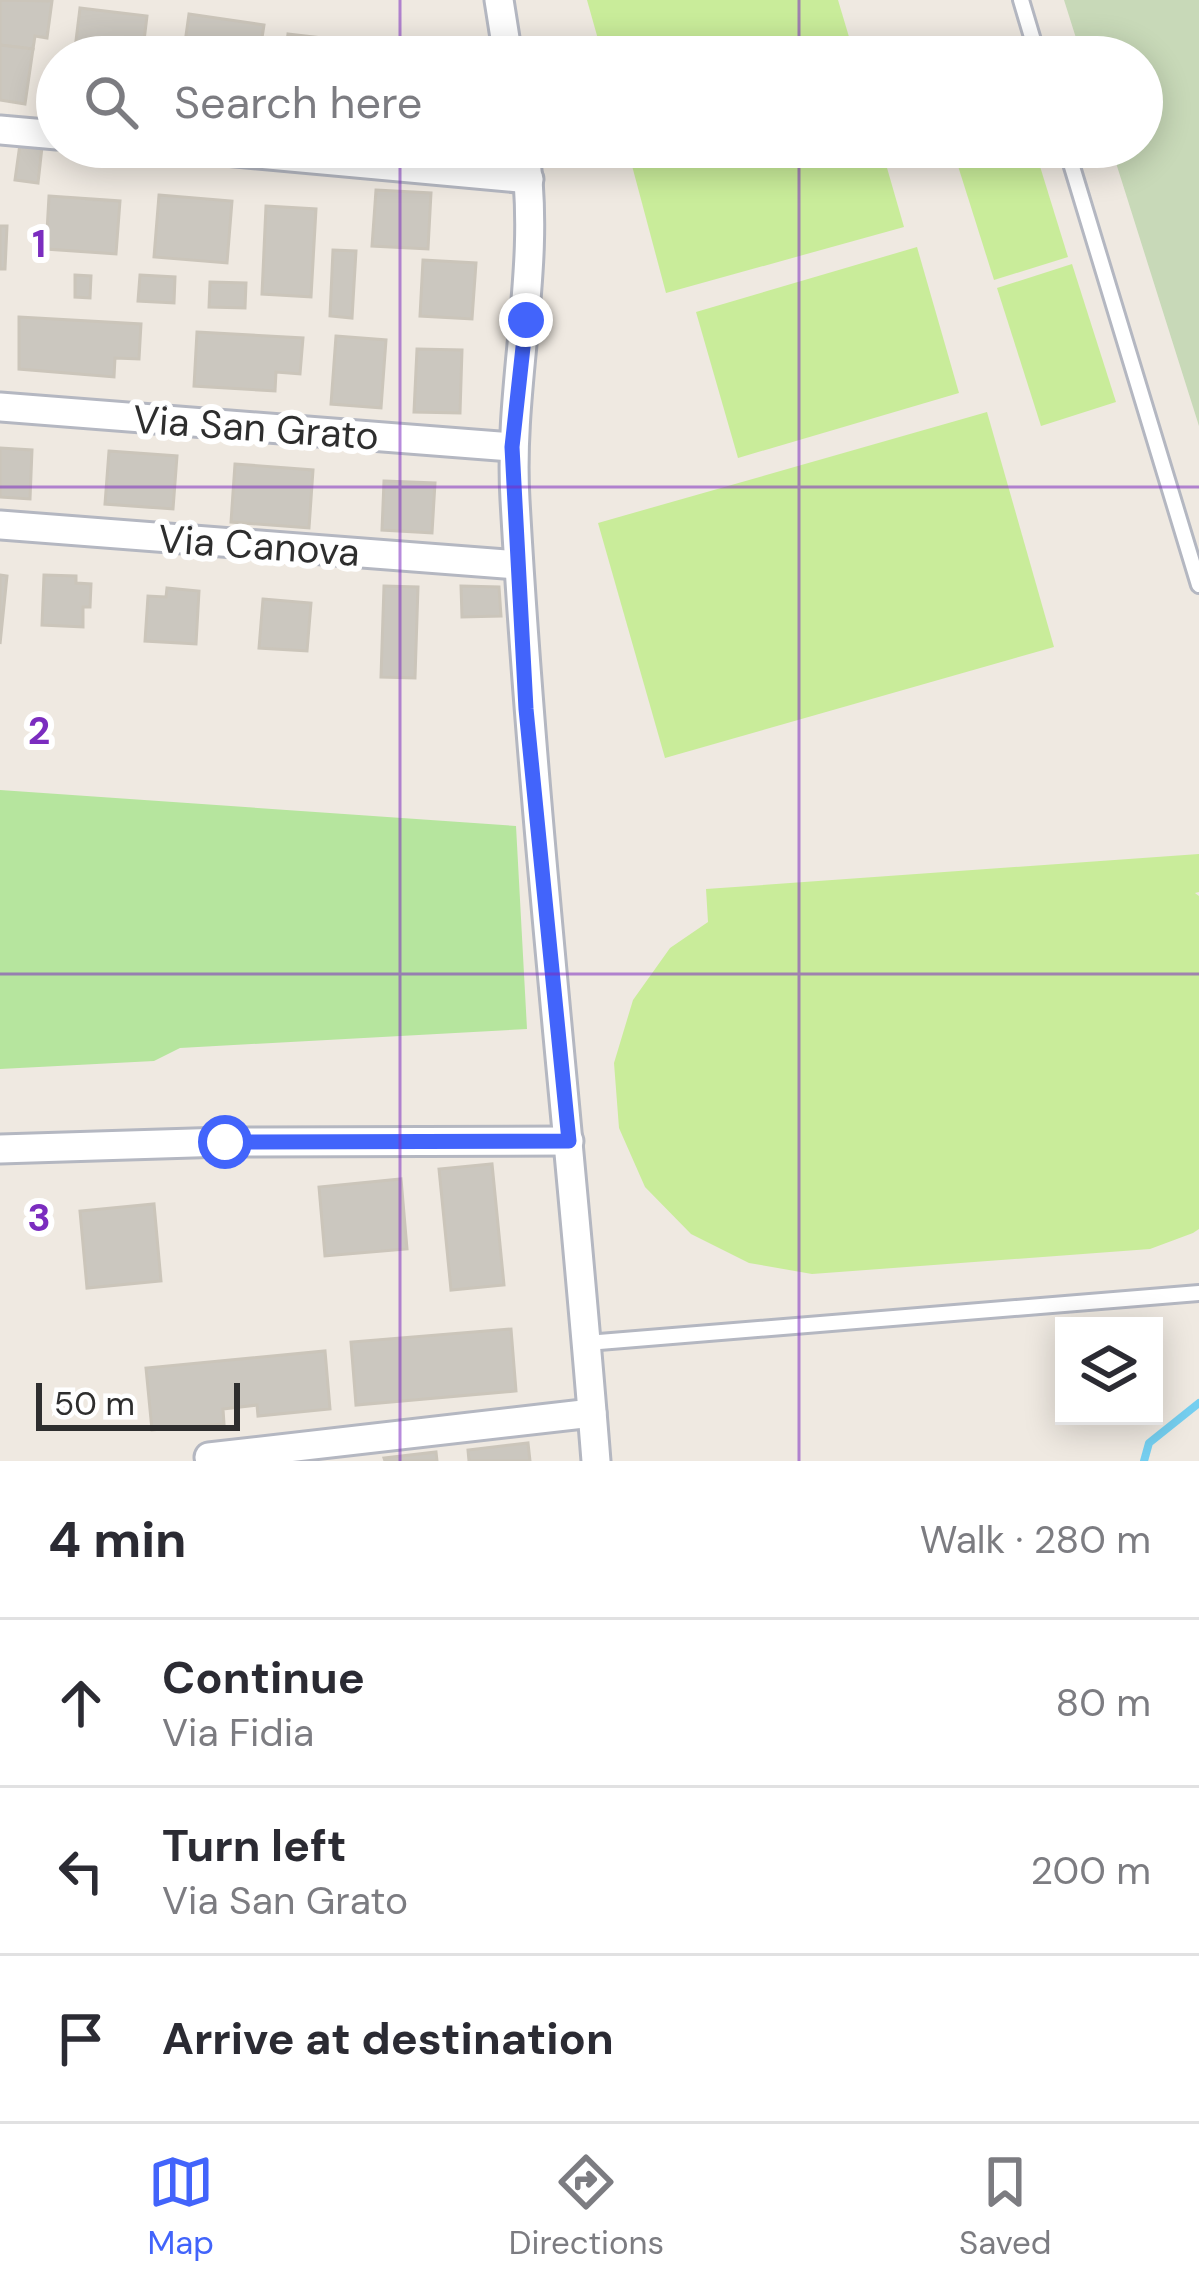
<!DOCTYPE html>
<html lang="en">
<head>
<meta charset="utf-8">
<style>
	:root { --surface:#fff; --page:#f7f7f7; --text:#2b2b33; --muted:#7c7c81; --line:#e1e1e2; --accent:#4264fb }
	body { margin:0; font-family:"DM Sans",sans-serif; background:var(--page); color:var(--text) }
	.controls { position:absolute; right:36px; bottom:36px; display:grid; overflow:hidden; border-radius:0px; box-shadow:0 6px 30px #0003 }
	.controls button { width:108px; height:108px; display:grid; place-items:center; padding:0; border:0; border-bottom:3px solid var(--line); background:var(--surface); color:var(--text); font:60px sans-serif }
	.scale { position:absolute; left:36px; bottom:30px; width:204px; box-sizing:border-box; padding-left:12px; border:6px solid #2e2e2e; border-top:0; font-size:33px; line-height:42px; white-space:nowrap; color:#2e2e2e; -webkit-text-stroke:9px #fff; paint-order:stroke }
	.stop { position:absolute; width:36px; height:36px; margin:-27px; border:9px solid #4264fb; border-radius:50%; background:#fff }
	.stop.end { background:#4264fb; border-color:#fff; box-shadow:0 3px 12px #0008 }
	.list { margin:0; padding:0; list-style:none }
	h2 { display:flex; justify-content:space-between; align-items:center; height:156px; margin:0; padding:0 48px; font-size:51px }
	h2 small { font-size:39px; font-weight:400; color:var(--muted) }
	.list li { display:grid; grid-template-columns:78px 1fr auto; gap:36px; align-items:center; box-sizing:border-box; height:168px; padding:0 48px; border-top:3px solid var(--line) }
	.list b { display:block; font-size:45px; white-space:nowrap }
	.list p { margin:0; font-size:39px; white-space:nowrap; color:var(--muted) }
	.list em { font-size:39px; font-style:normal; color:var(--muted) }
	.icon { flex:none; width:66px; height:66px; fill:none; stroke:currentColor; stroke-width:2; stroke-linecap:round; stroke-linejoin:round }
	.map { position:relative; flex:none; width:1199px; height:1461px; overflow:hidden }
	.search { position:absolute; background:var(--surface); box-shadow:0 6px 30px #0003; left:36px; right:36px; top:36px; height:132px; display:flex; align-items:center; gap:30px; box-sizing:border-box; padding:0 42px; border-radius:66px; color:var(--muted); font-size:45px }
	.sheet { height:660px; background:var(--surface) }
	nav { display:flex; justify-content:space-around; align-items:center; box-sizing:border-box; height:168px; border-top:3px solid var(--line); background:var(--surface); font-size:33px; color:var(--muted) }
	nav a { display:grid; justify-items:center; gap:6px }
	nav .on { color:var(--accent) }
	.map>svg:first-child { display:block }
	.green { fill:#b6e59e }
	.cemetery { fill:#c8d9b8 }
	.pitch { fill:#c9ec9a }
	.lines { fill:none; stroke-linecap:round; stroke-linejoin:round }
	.stream { stroke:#75cff0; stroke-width:8 }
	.building { fill:#cbc7bf; stroke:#cbc5ba; stroke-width:3 }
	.service-casing { stroke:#b4b7c1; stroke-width:20 }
	.minor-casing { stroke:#b4b7c1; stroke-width:33 }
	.service { stroke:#fff; stroke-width:14 }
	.minor { stroke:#fff; stroke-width:27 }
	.route { stroke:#4264fb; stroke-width:15 }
	.grid { fill:none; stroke:#7b2cbf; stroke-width:3; stroke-opacity:0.55 }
	.labels { text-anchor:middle; stroke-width:12; stroke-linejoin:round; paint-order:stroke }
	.street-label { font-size:39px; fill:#2e2e2e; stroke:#fff }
	.grid-label { font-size:39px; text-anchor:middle; font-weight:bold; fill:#7b2cbf; stroke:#fff; stroke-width:12; stroke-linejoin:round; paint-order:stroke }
</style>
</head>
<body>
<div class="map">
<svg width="1199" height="1461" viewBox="0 0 1199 1461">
	<rect width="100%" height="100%" fill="#efe9e1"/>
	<polygon class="green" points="0,790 516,826 527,1029 180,1048 154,1061 0,1069"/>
	<polygon class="cemetery" points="1064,0 1199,0 1199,426 1111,147 1142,147 1142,57 1082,57"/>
	<g class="pitch">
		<polygon points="587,0 838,0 855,57 603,57"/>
		<polygon points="627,147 881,147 904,227 666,293"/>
		<polygon points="952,147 1034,147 1068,257 994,280"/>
		<polygon points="917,247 959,393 738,458 696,312"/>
		<polygon points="1072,264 1116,402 1041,426 997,288"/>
		<polygon points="987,412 1054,647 665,758 598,523"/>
		<polygon points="1199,854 1199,892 1195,893 1199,896 1199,1229 1193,1233 1150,1249 812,1274 749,1263 691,1234 645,1187 619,1128 614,1063 633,1000 670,948 708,922 706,889"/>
	</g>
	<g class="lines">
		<polyline class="stream" points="1144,1461 1149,1443 1199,1403"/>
	</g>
	<g class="building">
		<polygon points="0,0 52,1 47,38 35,36 33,49 0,45"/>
		<polygon points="80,8 147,16 142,57 74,57"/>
		<polygon points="189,14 264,25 259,57 183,57"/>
		<polygon points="288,34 349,41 347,57 285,57"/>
		<polygon points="386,44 447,52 446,57 384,57"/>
		<polygon points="0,45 33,49 25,104 0,100"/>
		<polygon points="20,144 42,147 38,183 15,180"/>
		<polygon points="376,190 431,193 428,249 372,246"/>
		<polygon points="159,195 232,201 227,263 154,257"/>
		<polygon points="49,196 120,201 116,254 46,249"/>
		<polygon points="266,206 316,209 311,297 262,294"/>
		<polygon points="0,226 7,226 5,269 0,269"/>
		<polygon points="333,250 356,251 352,318 330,316"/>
		<polygon points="423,260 476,263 472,319 420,316"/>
		<polygon points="75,275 91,276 90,298 75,297"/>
		<polygon points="140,275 175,277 174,303 138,301"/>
		<polygon points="210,282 246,283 245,308 209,307"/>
		<polygon points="19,317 141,324 139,359 115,358 114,377 19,369"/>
		<polygon points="197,332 303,338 300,374 276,372 275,391 194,386"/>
		<polygon points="336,336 386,340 381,408 331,404"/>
		<polygon points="417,349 462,350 460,413 414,412"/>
		<polygon points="0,448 32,450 30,499 0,497"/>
		<polygon points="109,451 177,456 173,509 105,504"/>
		<polygon points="235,464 313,470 309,528 231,522"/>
		<polygon points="384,481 435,483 432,533 382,530"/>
		<polygon points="0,575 7,576 0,644"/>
		<polygon points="44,575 76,576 76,583 91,584 90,607 83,607 83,627 42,625"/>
		<polygon points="384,586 418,587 415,678 381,677"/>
		<polygon points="461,586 499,587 501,616 462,617"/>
		<polygon points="167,588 199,591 196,644 145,641 148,596 166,597"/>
		<polygon points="263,599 311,603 307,651 259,648"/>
		<polygon points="492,1164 504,1285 451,1290 439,1169"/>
		<polygon points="401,1179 407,1249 325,1256 319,1187"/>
		<polygon points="154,1204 161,1281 87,1288 80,1211"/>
		<polygon points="511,1329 516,1391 356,1405 351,1342"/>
		<polygon points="325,1351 330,1409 258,1416 257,1405 223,1409 224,1424 152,1430 146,1368"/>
		<polygon points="528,1443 530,1461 469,1461 468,1450"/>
		<polygon points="436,1452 437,1461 385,1461 384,1458"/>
	</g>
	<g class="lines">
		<g class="service-casing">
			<g id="service">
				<polyline points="1021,0 1038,57"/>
				<polyline points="1066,147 1199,585"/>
				<polyline points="587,1343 1199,1293"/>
			</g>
		</g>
		<g class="minor-casing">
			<g id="minor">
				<polyline points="499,0 508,57"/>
				<polyline points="0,130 57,135"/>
				<polyline points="182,147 529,179"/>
				<path d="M524,147C543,264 508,383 515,500C533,821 571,1141 596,1461"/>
				<polyline points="0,407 512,447"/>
				<polyline points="0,525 518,565"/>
				<polyline points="0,1149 225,1142 569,1141"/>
				<polyline points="209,1457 592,1413"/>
			</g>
		</g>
		<use href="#service" class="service"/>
		<use href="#minor" class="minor"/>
	</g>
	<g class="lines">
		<polyline class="route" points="225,1142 569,1141 526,709 512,447 526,320"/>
	</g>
	<path class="grid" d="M400,0V57M799,0V57M400,147V1461M799,147V1461M0,487H1199M0,974H1199"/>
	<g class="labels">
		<g class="street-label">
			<text transform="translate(256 427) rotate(4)" y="14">Via San Grato</text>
			<text transform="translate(259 545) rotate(4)" y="14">Via Canova</text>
		</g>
	</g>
	<g class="grid-label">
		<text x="39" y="257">1</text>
		<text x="39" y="744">2</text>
		<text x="39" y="1231">3</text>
	</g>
</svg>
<div class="controls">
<button><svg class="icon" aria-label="layers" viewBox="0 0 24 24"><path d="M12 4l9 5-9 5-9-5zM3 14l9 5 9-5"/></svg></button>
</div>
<div class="scale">50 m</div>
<div class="stop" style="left:225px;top:1142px"></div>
<div class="stop end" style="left:526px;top:320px"></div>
<div class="search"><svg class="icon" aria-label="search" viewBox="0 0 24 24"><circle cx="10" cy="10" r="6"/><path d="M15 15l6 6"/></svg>Search here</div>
</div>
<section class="sheet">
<h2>4 min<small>Walk · 280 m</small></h2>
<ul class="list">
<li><svg class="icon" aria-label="ahead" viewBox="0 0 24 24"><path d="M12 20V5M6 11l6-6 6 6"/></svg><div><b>Continue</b><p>Via Fidia</p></div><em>80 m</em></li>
<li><svg class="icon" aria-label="left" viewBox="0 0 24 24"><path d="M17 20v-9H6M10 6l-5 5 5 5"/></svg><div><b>Turn left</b><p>Via San Grato</p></div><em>200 m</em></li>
<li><svg class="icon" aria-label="arrive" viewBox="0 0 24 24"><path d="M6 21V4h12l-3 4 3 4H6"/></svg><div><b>Arrive at destination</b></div></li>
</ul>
</section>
<nav>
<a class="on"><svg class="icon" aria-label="map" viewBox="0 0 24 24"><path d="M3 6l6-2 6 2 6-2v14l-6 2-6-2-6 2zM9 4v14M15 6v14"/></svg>Map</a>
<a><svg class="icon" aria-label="directions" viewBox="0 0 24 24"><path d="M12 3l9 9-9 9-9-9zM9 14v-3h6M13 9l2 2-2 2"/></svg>Directions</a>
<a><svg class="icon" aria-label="saved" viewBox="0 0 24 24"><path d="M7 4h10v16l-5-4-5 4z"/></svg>Saved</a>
</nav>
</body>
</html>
